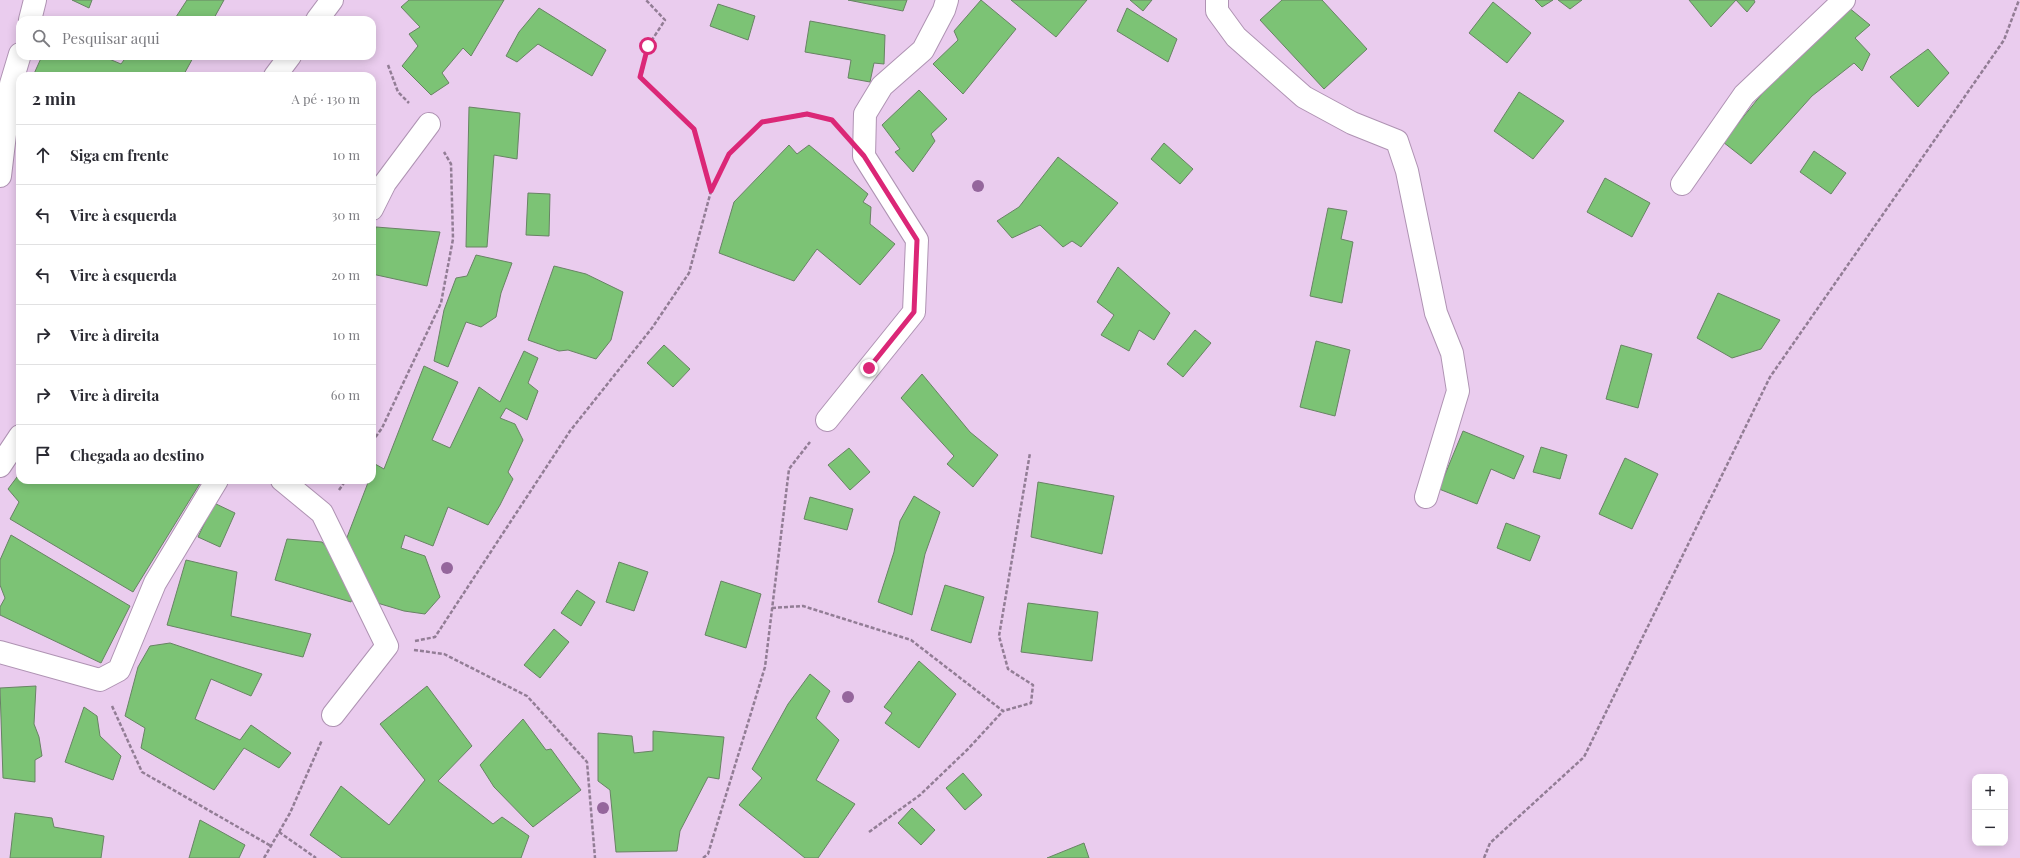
<!DOCTYPE html>
<html lang="pt">
<head>
<meta charset="utf-8">
<style>
	:root { --surface:#fff; --page:#f7f7f7; --text:#2b2b33; --muted:#7c7c81; --line:#e1e1e2 }
	body { margin:0; font-family:"Playfair Display",serif; background:var(--page); color:var(--text) }
	.controls { position:absolute; right:12px; bottom:12px; display:grid; overflow:hidden; border-radius:8px; box-shadow:0 2px 10px #0003 }
	.controls button { width:36px; height:36px; display:grid; place-items:center; padding:0; border:0; border-bottom:1px solid var(--line); background:var(--surface); color:var(--text); font:20px sans-serif }
	.stop { position:absolute; width:12px; height:12px; margin:-9px; border:3px solid #db2777; border-radius:50%; background:#fff }
	.stop.end { background:#db2777; border-color:#fff; box-shadow:0 1px 4px #0008 }
	.list { margin:0; padding:0; list-style:none }
	h2 { display:flex; justify-content:space-between; align-items:center; height:52px; margin:0; padding:0 16px; font-size:17px }
	h2 small { font-size:13px; font-weight:400; color:var(--muted) }
	.list li { display:grid; grid-template-columns:26px 1fr auto; gap:12px; align-items:center; box-sizing:border-box; height:60px; padding:0 16px; border-top:1px solid var(--line) }
	.list b { display:block; font-size:15px; white-space:nowrap }
	.list em { font-size:13px; font-style:normal; color:var(--muted) }
	.icon { flex:none; width:22px; height:22px; fill:none; stroke:currentColor; stroke-width:2; stroke-linecap:round; stroke-linejoin:round }
	.map { position:relative; flex:none; width:2020px; height:858px; overflow:hidden }
	.search { position:absolute; background:var(--surface); box-shadow:0 2px 10px #0003; left:16px; top:16px; width:360px; height:44px; display:flex; align-items:center; gap:10px; box-sizing:border-box; padding:0 14px; border-radius:12px; color:var(--muted); font-size:15px }
	.panel { position:absolute; background:var(--surface); box-shadow:0 2px 10px #0003; left:16px; top:72px; width:360px; height:412px; border-radius:12px }
	.map>svg:first-child { display:block }
	.building { fill:#7cc375; stroke:#688364 }
	.lines { fill:none; stroke-linecap:round; stroke-linejoin:round }
	.minor-casing { stroke:#af93b3; stroke-width:24 }
	.path { stroke:#927d95; stroke-width:2.5; stroke-dasharray:4 2; stroke-linecap:butt }
	.minor { stroke:#fff; stroke-width:22 }
	.tree { fill:#95669c }
	.route { stroke:#db2777; stroke-width:5 }
</style>
</head>
<body>
<div class="map">
<svg width="2020" height="858" viewBox="0 0 2020 858">
	<rect width="100%" height="100%" fill="#eaccee"/>
	<g class="building">
		<polygon points="72,0 92,0 89,8"/>
		<polygon points="187,0 224,0 213,20 174,20"/>
		<polygon points="409,0 504,0 471,56 463,48 442,73 449,83 431,95 402,66 418,46 409,34 420,27 401,7"/>
		<polygon points="848,0 907,0 903,11"/>
		<polygon points="981,0 1016,29 963,94 933,64 958,40 954,31"/>
		<polygon points="1011,0 1087,0 1056,37"/>
		<polygon points="1130,0 1152,0 1143,11"/>
		<polygon points="1282,0 1322,0 1367,49 1324,89 1260,20"/>
		<polygon points="1535,0 1553,0 1542,7"/>
		<polygon points="1558,0 1582,0 1570,9"/>
		<polygon points="1689,0 1736,0 1711,27"/>
		<polygon points="1736,0 1754,0 1755,2 1747,12"/>
		<polygon points="1493,2 1531,33 1507,63 1469,33"/>
		<polygon points="718,4 755,16 748,40 710,26"/>
		<polygon points="1848,7 1870,25 1855,38 1870,54 1862,71 1854,63 1812,96 1751,164 1723,142 1782,69"/>
		<polygon points="539,8 606,50 592,76 538,44 517,62 506,56 519,32"/>
		<polygon points="1127,8 1177,39 1168,62 1117,31"/>
		<polygon points="810,21 885,35 884,64 874,63 870,82 848,78 851,60 805,52"/>
		<polygon points="1928,49 1949,73 1918,107 1890,77"/>
		<polygon points="42,56 102,56 121,64 127,56 194,56 183,76 33,76"/>
		<polygon points="919,90 947,119 931,134 935,141 913,172 895,152 900,149 882,125"/>
		<polygon points="1519,92 1564,121 1533,159 1494,131"/>
		<polygon points="469,107 520,113 517,159 494,155 487,247 466,247"/>
		<polygon points="1164,143 1193,169 1180,184 1151,159"/>
		<polygon points="789,145 797,154 809,145 868,194 863,202 871,207 870,224 895,244 860,285 817,249 794,281 719,253 734,202"/>
		<polygon points="1814,151 1846,173 1831,194 1800,172"/>
		<polygon points="1058,157 1118,203 1081,247 1072,241 1063,247 1040,225 1012,238 997,221 1019,207"/>
		<polygon points="1605,178 1650,203 1632,237 1587,212"/>
		<polygon points="528,193 550,194 549,236 526,235"/>
		<polygon points="1328,208 1347,211 1341,239 1353,242 1342,303 1310,296"/>
		<polygon points="376,227 440,232 427,286 372,274 372,251"/>
		<polygon points="476,255 512,263 501,293 496,317 481,327 466,322 448,367 434,361 444,310 456,278 467,276"/>
		<polygon points="554,266 586,274 623,292 611,340 596,359 568,350 559,351 528,340"/>
		<polygon points="1118,267 1170,313 1154,340 1139,330 1129,351 1101,335 1114,315 1097,302"/>
		<polygon points="1718,293 1780,320 1761,349 1732,358 1697,338"/>
		<polygon points="1195,330 1211,343 1183,377 1167,364"/>
		<polygon points="1316,341 1350,350 1335,416 1300,407"/>
		<polygon points="664,345 690,369 673,387 647,363"/>
		<polygon points="1621,345 1652,354 1638,408 1606,399"/>
		<polygon points="524,351 538,358 528,383 538,391 527,420 506,408 500,418 515,424 523,440 508,472 513,479 500,505 488,525 448,507 433,546 405,535 401,548 425,556 440,597 425,614 404,611 374,602 346,540 369,480 372,480 372,471 375,464 384,469 424,366 458,382 432,440 450,448 479,387 500,402"/>
		<polygon points="922,374 970,432 998,455 973,487 947,464 954,456 901,398"/>
		<polygon points="1463,431 1524,456 1514,479 1491,469 1477,504 1439,489"/>
		<polygon points="1541,447 1567,455 1560,479 1533,472"/>
		<polygon points="849,448 870,472 850,490 828,465"/>
		<polygon points="1625,458 1658,474 1632,529 1599,514"/>
		<polygon points="20,473 20,480 202,480 133,592 10,519 19,502 8,489"/>
		<polygon points="1038,482 1114,496 1102,554 1031,537"/>
		<polygon points="914,496 940,512 925,554 912,615 878,602 894,552 900,521"/>
		<polygon points="810,497 853,509 847,530 804,519"/>
		<polygon points="214,503 235,513 220,547 198,537"/>
		<polygon points="1506,523 1540,536 1530,561 1497,548"/>
		<polygon points="11,535 130,606 101,663 0,615 0,607 5,598 0,585 0,560"/>
		<polygon points="287,539 322,542 335,557 353,596 351,602 275,580"/>
		<polygon points="186,560 237,572 231,616 311,634 303,657 167,625"/>
		<polygon points="619,562 648,572 634,611 606,602"/>
		<polygon points="721,581 761,594 746,648 705,635"/>
		<polygon points="945,585 984,597 971,643 931,630"/>
		<polygon points="577,590 595,602 581,626 561,613"/>
		<polygon points="1028,603 1098,612 1092,661 1021,652"/>
		<polygon points="554,629 569,642 540,678 524,665"/>
		<polygon points="170,643 262,674 251,696 211,679 195,719 240,740 251,725 291,753 279,768 244,748 214,790 141,748 145,728 125,716 138,667 150,646"/>
		<polygon points="919,661 956,694 919,748 885,723 892,713 884,707"/>
		<polygon points="810,674 830,691 816,718 839,740 816,780 855,804 818,858 805,858 739,805 762,778 752,769 788,704"/>
		<polygon points="36,686 34,724 39,737 42,756 35,760 35,782 3,778 0,688"/>
		<polygon points="427,686 472,746 438,781 493,824 502,817 529,836 521,858 342,858 310,835 341,786 389,825 425,780 380,724"/>
		<polygon points="84,707 97,716 100,736 121,756 113,780 65,762"/>
		<polygon points="523,719 546,750 551,749 581,790 533,827 494,787 480,765"/>
		<polygon points="653,731 724,737 719,779 708,777 680,831 677,851 616,852 610,790 598,781 598,733 632,736 634,753 653,751"/>
		<polygon points="963,773 982,795 965,810 946,788"/>
		<polygon points="912,808 935,830 921,845 898,823"/>
		<polygon points="15,813 52,818 54,827 104,836 101,858 10,858"/>
		<polygon points="200,820 245,845 239,858 189,858"/>
		<polygon points="1084,843 1089,858 1047,858"/>
	</g>
	<g class="lines">
		<g class="minor-casing">
			<g id="minor">
				<polyline points="1217,0 1217,11 1236,37 1304,97 1352,123 1397,141 1407,171 1436,313 1452,353 1458,391 1426,497"/>
				<polyline points="30,20 35,0"/>
				<polyline points="317,20 332,0"/>
				<polyline points="275,76 290,56"/>
				<polyline points="0,176 11,84 20,54"/>
				<polyline points="1682,184 1744,95 1844,0"/>
				<polyline points="372,209 385,183 429,124"/>
				<polyline points="827,420 914,312 917,240 864,156 865,114 882,86 923,50 944,10 947,0"/>
				<polyline points="0,466 20,436"/>
				<polyline points="282,480 322,513 387,646 333,715"/>
				<polyline points="0,652 100,680 119,670 155,583 217,480"/>
			</g>
		</g>
		<g class="path">
			<polyline points="388,65 398,92 409,103"/>
			<polyline points="711,191 729,154 762,122 807,113 832,120 836,124"/>
			<polyline points="372,442 382,428 441,303 453,239 451,164 444,152"/>
			<polyline points="339,490 346,480"/>
			<polyline points="772,608 803,606 911,640 1003,711 1031,703 1033,685 1008,669 999,636 1030,453"/>
			<polyline points="415,641 435,637 570,431 652,328 689,273 711,191 694,129 641,77 648,46 665,20 646,0"/>
			<polyline points="414,650 444,654 527,696 587,762 595,858"/>
			<polyline points="112,706 142,772 271,846"/>
			<polyline points="279,832 316,858"/>
			<polyline points="869,832 920,795 968,749 1003,711"/>
			<polyline points="264,858 290,813 322,740"/>
			<polyline points="703,858 708,854 765,667 789,469 810,442"/>
			<polyline points="1484,858 1490,843 1584,757 1770,377 2004,40 2019,0"/>
		</g>
		<use href="#minor" class="minor"/>
	</g>
	<g class="tree">
		<circle cx="978" cy="186" r="6"/>
		<circle cx="447" cy="568" r="6"/>
		<circle cx="848" cy="697" r="6"/>
		<circle cx="603" cy="808" r="6"/>
	</g>
	<g class="lines">
		<polyline class="route" points="648,46 640,77 694,129 711,191 729,154 762,122 807,114 832,120 864,156 917,240 914,312 869,368"/>
	</g>
</svg>
<div class="controls">
<button>+</button>
<button>−</button>
</div>
<div class="stop" style="left:648px;top:46px"></div>
<div class="stop end" style="left:869px;top:368px"></div>
<div class="search"><svg class="icon" aria-label="search" viewBox="0 0 24 24"><circle cx="10" cy="10" r="6"/><path d="M15 15l6 6"/></svg>Pesquisar aqui</div>
<section class="panel">
<h2>2 min<small>A pé · 130 m</small></h2>
<ul class="list">
<li><svg class="icon" aria-label="ahead" viewBox="0 0 24 24"><path d="M12 20V5M6 11l6-6 6 6"/></svg><div><b>Siga em frente</b></div><em>10 m</em></li>
<li><svg class="icon" aria-label="left" viewBox="0 0 24 24"><path d="M17 20v-9H6M10 6l-5 5 5 5"/></svg><div><b>Vire à esquerda</b></div><em>30 m</em></li>
<li><svg class="icon" aria-label="left" viewBox="0 0 24 24"><path d="M17 20v-9H6M10 6l-5 5 5 5"/></svg><div><b>Vire à esquerda</b></div><em>20 m</em></li>
<li><svg class="icon" aria-label="right" viewBox="0 0 24 24"><path d="M7 20v-9h11M14 6l5 5-5 5"/></svg><div><b>Vire à direita</b></div><em>10 m</em></li>
<li><svg class="icon" aria-label="right" viewBox="0 0 24 24"><path d="M7 20v-9h11M14 6l5 5-5 5"/></svg><div><b>Vire à direita</b></div><em>60 m</em></li>
<li><svg class="icon" aria-label="arrive" viewBox="0 0 24 24"><path d="M6 21V4h12l-3 4 3 4H6"/></svg><div><b>Chegada ao destino</b></div></li>
</ul>
</section>
</div>
</body>
</html>
